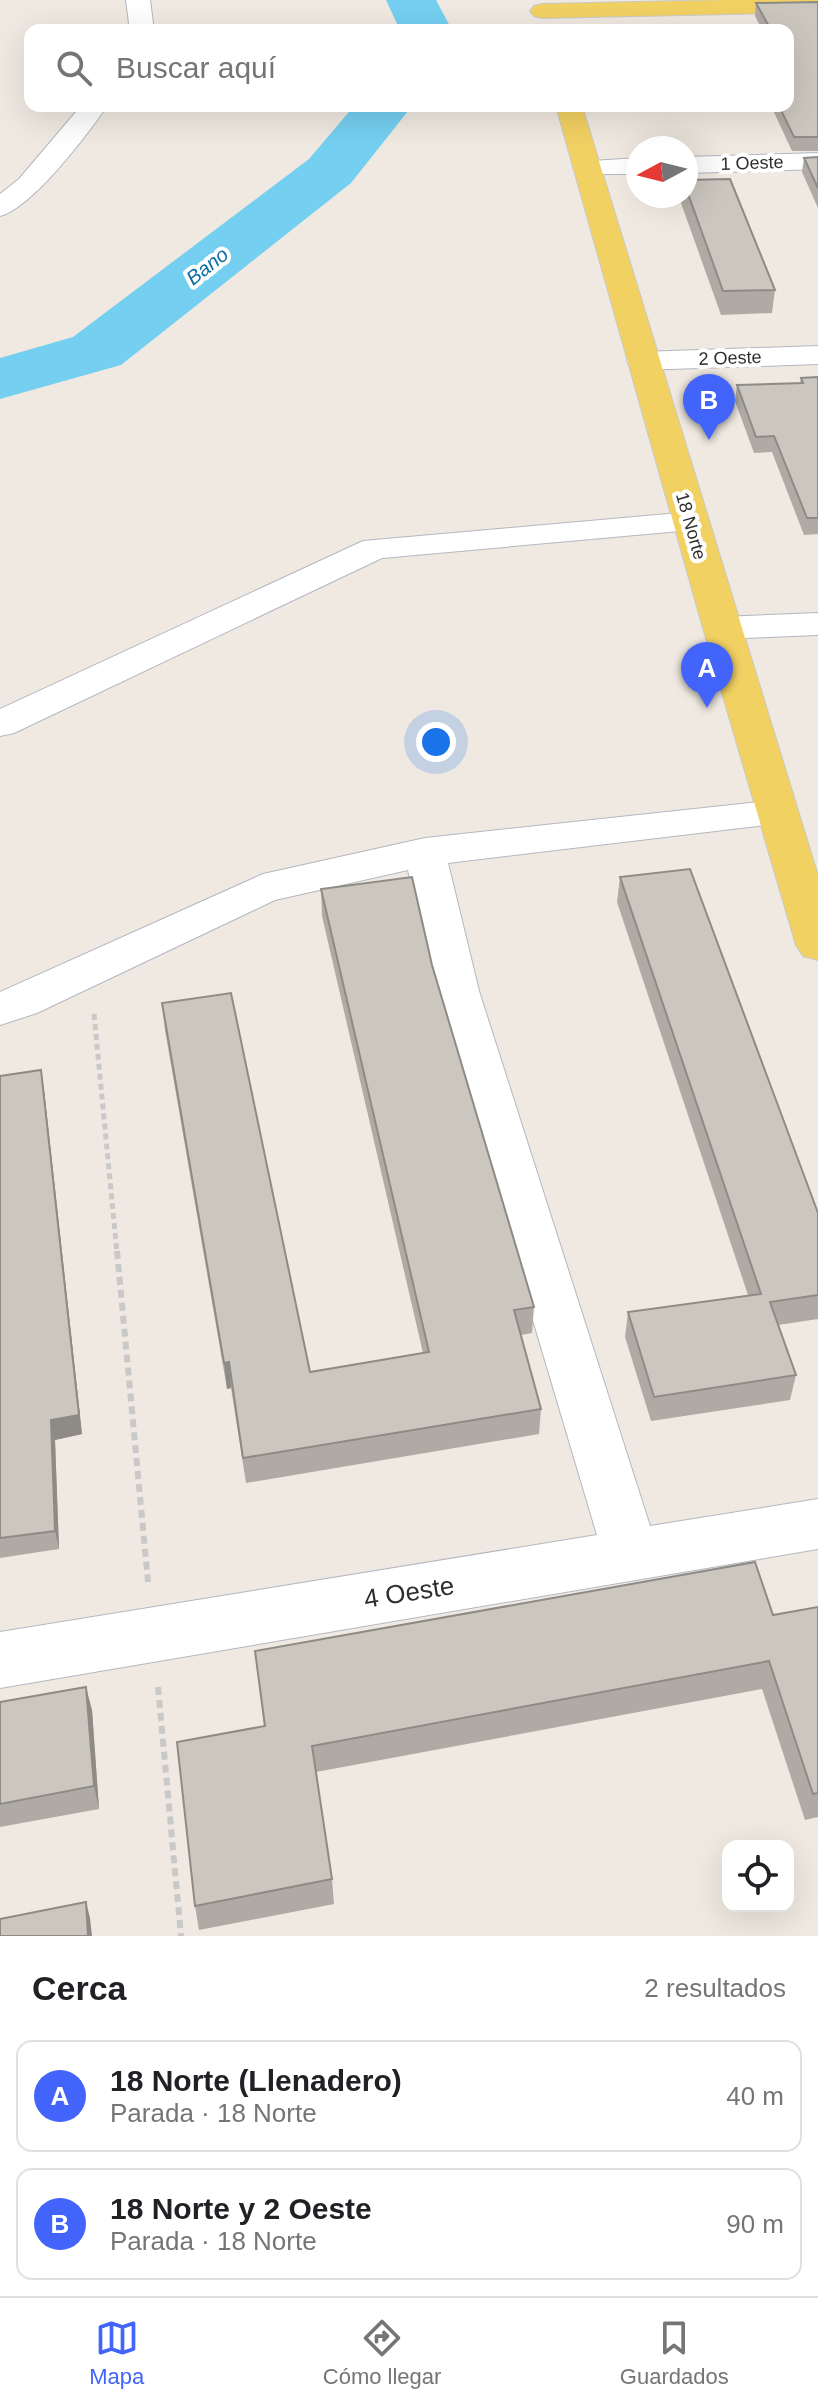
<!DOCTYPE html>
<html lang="es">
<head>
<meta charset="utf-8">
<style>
	:root { --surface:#fff; --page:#f2f2f2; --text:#202124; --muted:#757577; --line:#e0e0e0; --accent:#4264fb }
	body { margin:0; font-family:Arial,sans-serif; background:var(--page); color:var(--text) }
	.controls { position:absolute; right:24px; bottom:24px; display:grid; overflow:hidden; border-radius:16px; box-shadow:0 8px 32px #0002 }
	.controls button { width:72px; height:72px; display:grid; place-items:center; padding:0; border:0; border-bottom:2px solid var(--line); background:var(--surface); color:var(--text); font:40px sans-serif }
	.compass { position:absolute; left:626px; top:136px; width:72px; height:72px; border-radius:50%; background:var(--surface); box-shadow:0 8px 32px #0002; rotate:263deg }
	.you { position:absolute; left:436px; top:742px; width:28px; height:28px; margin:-20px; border:6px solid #fff; border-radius:50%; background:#1a73e8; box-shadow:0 0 0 12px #1a73e833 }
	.badge { display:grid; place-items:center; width:52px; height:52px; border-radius:50%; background:var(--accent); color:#fff; font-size:26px; font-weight:700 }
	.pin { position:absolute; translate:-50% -66px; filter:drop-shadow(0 2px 4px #0008) }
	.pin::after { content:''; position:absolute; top:42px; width:28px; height:24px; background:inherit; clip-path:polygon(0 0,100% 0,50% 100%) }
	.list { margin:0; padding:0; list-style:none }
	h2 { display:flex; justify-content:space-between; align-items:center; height:104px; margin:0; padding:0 32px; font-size:34px }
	h2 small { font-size:26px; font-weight:400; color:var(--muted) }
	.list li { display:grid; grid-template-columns:52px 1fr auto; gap:24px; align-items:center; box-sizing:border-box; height:112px; margin:0 16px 16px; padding:0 16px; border:2px solid var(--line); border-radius:16px }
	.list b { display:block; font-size:30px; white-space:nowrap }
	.list p { margin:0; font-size:26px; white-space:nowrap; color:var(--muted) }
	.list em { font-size:26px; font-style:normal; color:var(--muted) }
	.icon { flex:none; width:44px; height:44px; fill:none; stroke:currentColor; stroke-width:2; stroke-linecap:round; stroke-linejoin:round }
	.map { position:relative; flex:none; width:818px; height:1936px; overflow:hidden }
	.search { position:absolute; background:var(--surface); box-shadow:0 8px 32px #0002; left:24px; right:24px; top:24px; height:88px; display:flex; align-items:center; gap:20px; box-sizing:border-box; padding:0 28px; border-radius:16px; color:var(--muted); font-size:30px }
	.sheet { height:360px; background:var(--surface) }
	nav { display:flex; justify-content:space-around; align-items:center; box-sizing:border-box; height:112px; border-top:2px solid var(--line); background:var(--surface); font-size:22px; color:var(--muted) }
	nav a { display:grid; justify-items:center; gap:4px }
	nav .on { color:var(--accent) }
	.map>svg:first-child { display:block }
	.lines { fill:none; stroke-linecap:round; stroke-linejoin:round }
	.river { fill:#75cff0; fill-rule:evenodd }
	.minor-casing { stroke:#b4b7c1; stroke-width:2 }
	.major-casing { stroke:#c9c9c9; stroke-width:2 }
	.path-far1 { stroke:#c9c9c9; stroke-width:5; stroke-dasharray:6 4; stroke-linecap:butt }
	.path { stroke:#c9c9c9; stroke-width:6; stroke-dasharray:8 5; stroke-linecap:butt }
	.minor { fill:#fff; fill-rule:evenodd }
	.major { fill:#f2d163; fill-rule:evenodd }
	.wall { fill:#afaba4 }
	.shaded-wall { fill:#8e8b86 }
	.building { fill:#cbc7bf; stroke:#8e8b86; stroke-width:2 }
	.labels { text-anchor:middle; stroke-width:8; stroke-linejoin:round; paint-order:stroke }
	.far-street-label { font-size:18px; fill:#2e2e2e; stroke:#fff }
	.far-water-label { font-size:20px; font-style:italic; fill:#0d6fa3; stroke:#fff }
	.near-street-label { font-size:26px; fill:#2e2e2e; stroke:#fff }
</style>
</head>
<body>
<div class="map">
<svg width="818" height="1936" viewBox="0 0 818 1936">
	<rect width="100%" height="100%" fill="#efe9e1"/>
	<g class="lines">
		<g class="river">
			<polygon points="386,0 436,0 452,30 400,30"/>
			<polygon points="354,106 412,106 351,183 121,365 0,399 0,358 73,337 309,159"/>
		</g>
		<g class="minor-casing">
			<g id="minor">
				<polygon points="126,0 150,0 153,23 150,30 126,30 129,23"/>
				<path d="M81,106H107C87,135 32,208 0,216V194L19,179Z"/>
				<polygon points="818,153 818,169 686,173 686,157"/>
				<polygon points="638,158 638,174 577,174 573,168 577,162"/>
				<polygon points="818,346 818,364 642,370 631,368 627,361 631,354 642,352"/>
				<polygon points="690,512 702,515 707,522 702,529 382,558 14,733 0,736 0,709 363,541"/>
				<polygon points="818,613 818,635 721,639 708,636 703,628 708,620 721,617"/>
				<polygon points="777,800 791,804 797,813 791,822 448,863 479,991 650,1526 818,1499 818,1549 0,1688 0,1632 597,1535 435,991 408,870 275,900 37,1013 0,1025 0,992 263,874 425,838"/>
			</g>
		</g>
		<g class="major-casing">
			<g id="major">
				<polygon points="727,0 818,0 818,12 542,18 534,16 530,11 534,6 542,4"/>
				<polygon points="556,106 582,106 818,876 818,960 803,956 796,945 703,628"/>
			</g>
		</g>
		<polyline class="path-far1" points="94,1014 117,1253"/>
		<g class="path">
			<polyline points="117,1251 148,1582"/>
			<polyline points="158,1687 181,1936"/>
		</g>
		<use href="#minor" class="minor"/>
		<use href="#major" class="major"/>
	</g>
	<g class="wall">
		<polygon points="818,2 818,151 792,151 771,106 788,106 788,30 762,30 755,16 756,3"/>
		<polygon points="818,157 818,208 802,172 804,158"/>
		<polygon points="686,180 775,290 772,313 721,315 681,203 681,196 686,196"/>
		<polygon points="818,377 818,534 804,535 772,452 754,453 735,401 737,385 800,383 801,378"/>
		<polygon points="620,877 818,1213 818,1319 778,1325 796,1375 790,1400 651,1421 625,1337 628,1312 748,1295 617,902"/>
		<polygon points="321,889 432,965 534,1307 532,1333 521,1335 541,1409 539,1434 246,1483 231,1388 227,1389 165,1030 162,1003 310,1372 423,1353 322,916"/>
		<polygon points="0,1076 44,1090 82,1434 55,1440 59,1549 0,1558"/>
		<polygon points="818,1607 818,1817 805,1820 762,1689 316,1772 332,1879 334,1904 199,1930 195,1906 264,1726 255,1651 773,1615"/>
		<polygon points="0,1702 92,1710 99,1809 0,1827"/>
	</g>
	<g class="shaded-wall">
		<polygon points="41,1070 44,1090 82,1434 55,1440 59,1549 55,1531"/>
		<polygon points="229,1362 231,1388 227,1389 224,1363"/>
		<polygon points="86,1687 92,1710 99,1809 94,1786"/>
		<polygon points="86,1902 90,1918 92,1936 88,1936"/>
	</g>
	<g class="building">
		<polygon points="818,2 818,137 794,137 779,106 788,106 788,30 771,30 756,3"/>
		<polygon points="818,157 818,188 804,158"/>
		<polygon points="730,179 775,290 723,291 686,188 686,180"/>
		<polygon points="818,377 818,518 807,518 774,436 756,437 737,385 803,383 801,378"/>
		<polygon points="690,869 818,1213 818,1295 770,1302 796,1375 654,1397 628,1312 761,1294 620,877"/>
		<polygon points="412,877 432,965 534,1307 514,1310 541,1409 243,1458 229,1362 224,1363 162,1003 231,993 310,1372 429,1352 321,889"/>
		<polygon points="41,1070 79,1415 51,1420 55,1531 0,1538 0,1076"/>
		<polygon points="755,1562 773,1615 818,1607 818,1793 813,1794 769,1661 312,1746 332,1879 195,1906 177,1742 265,1726 255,1651"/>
		<polygon points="86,1687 94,1786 0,1804 0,1702"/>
		<polygon points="86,1902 88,1936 0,1936 0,1919"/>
	</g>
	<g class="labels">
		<g class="far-street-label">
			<text transform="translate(752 163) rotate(-2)" y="6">1 Oeste</text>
			<text transform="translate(730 358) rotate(-2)" y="6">2 Oeste</text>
			<text transform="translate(691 526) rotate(74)" y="6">18 Norte</text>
		</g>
		<g class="far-water-label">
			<text transform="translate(207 266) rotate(-38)" y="7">Bano</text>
		</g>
		<g class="near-street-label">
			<text transform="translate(409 1592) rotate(-9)" y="9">4 Oeste</text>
		</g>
	</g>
</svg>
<div class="controls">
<button><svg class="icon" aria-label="locate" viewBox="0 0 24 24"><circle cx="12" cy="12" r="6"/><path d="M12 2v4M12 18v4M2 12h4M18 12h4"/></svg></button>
</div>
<svg class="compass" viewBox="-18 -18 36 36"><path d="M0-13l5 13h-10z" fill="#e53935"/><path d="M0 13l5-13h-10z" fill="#757577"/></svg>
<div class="you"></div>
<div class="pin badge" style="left:707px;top:708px">A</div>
<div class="pin badge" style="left:709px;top:440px">B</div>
<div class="search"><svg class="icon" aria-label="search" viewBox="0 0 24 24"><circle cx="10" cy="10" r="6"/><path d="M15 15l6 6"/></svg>Buscar aquí</div>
</div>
<section class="sheet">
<h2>Cerca<small>2 resultados</small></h2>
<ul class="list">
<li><span class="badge">A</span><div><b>18 Norte (Llenadero)</b><p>Parada · 18 Norte</p></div><em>40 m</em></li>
<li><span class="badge">B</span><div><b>18 Norte y 2 Oeste</b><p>Parada · 18 Norte</p></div><em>90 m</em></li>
</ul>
</section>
<nav>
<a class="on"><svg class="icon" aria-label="map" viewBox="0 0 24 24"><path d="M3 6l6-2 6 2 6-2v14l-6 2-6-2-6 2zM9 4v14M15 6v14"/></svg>Mapa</a>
<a><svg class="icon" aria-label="directions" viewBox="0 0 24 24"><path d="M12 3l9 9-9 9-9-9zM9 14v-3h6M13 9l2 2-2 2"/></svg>Cómo llegar</a>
<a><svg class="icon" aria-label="saved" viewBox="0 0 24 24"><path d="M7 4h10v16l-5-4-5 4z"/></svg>Guardados</a>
</nav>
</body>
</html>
